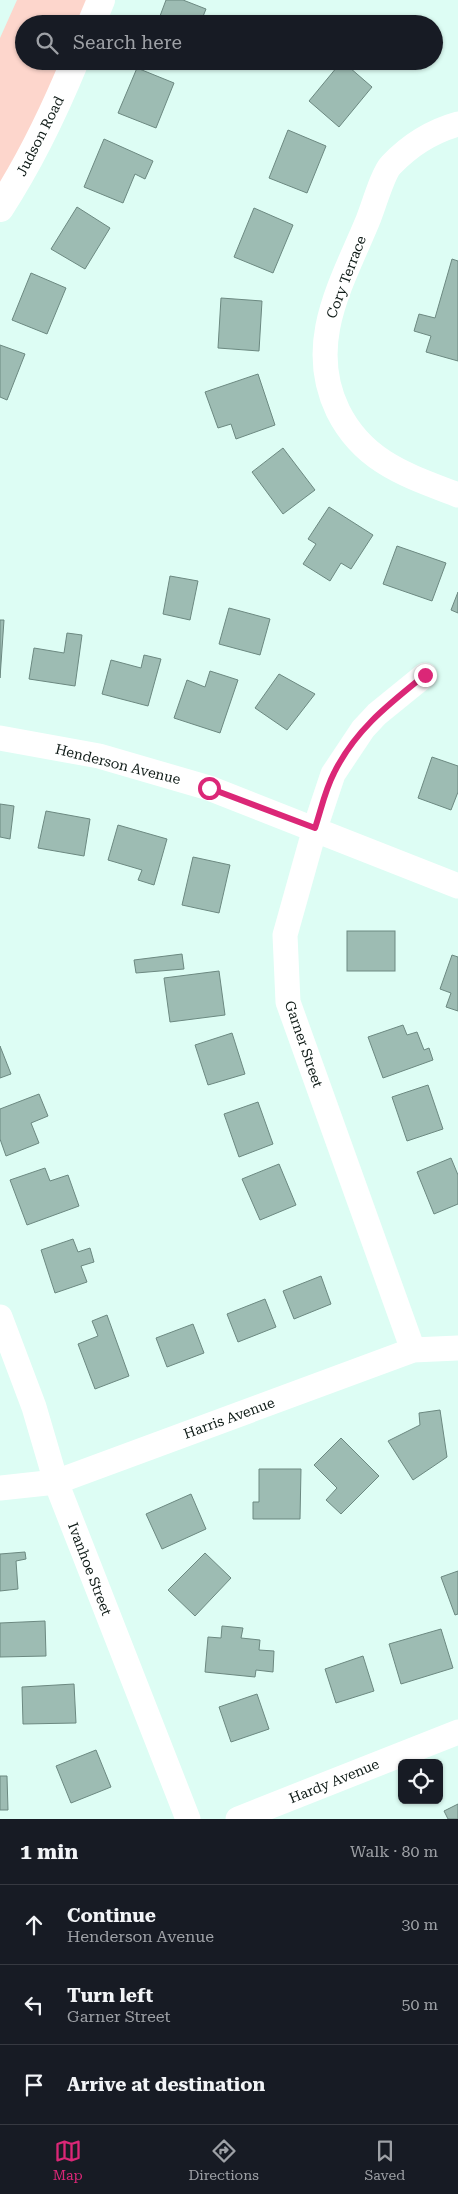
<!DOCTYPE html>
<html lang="en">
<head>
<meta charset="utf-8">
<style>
	:root { --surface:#171b24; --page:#20242c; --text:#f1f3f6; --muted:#9ea1a6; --line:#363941; --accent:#db2777 }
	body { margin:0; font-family:"Roboto Serif",serif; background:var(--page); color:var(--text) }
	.controls { position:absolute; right:15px; bottom:15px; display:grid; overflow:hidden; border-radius:8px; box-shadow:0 1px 4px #0004 }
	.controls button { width:45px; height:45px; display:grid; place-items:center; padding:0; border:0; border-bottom:1px solid var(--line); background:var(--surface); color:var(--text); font:25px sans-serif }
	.stop { position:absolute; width:15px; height:15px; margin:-11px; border:4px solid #db2777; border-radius:50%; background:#fff }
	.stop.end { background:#db2777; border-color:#fff; box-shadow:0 1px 5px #0008 }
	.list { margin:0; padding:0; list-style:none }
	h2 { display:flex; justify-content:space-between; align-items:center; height:65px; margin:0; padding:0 20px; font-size:21px }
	h2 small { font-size:16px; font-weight:400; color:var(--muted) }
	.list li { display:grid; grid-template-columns:32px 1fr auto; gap:15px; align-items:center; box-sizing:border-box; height:80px; padding:0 20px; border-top:1px solid var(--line) }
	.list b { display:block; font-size:19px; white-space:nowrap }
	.list p { margin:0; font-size:16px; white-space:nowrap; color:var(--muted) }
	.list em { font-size:16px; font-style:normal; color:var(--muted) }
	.icon { flex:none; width:28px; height:28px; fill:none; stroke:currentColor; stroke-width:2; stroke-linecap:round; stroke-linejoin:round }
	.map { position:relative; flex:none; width:458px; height:1819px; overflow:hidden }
	.search { position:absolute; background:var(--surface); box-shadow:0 1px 4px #0004; left:15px; right:15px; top:15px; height:55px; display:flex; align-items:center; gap:12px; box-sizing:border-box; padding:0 18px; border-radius:28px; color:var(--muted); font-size:19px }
	.sheet { height:305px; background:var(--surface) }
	nav { display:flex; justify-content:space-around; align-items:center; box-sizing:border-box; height:70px; border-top:1px solid var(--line); background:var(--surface); font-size:14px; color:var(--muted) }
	nav a { display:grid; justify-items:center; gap:2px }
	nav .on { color:var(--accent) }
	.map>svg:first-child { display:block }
	.green { fill:#fdd6cc }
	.building { fill:#9dbcb3; stroke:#6c8981 }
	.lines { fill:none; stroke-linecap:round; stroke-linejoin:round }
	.minor { stroke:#fff; stroke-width:25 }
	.tertiary { stroke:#fff; stroke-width:28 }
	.route { stroke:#db2777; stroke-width:6 }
	.labels { text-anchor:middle; stroke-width:4.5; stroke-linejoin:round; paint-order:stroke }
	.street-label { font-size:14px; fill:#0f1b17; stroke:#fff }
</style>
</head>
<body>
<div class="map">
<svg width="458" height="1819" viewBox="0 0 458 1819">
	<rect width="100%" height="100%" fill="#ddfdf4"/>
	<polygon class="green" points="17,0 89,0 78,24 24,24 24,61 62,61 18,160 0,187 0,38"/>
	<g class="building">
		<polygon points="166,0 183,0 206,9 200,24 157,24"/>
		<polygon points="342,61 372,87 339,127 309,101"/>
		<polygon points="137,68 174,83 156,128 118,113"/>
		<polygon points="288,130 326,146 307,193 269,178"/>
		<polygon points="104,139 153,161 145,179 135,174 123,203 84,187"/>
		<polygon points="77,207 110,228 85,269 51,249"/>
		<polygon points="254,208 293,225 273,273 234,257"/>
		<polygon points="452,259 458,261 458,361 426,352 431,336 414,331 419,314 435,318"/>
		<polygon points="31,273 66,288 47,334 12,320"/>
		<polygon points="221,298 262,301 259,351 218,348"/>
		<polygon points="0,345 25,354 7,400 0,397"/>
		<polygon points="258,374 275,425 236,439 231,424 218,428 205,392"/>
		<polygon points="283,448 315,490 283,514 252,472"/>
		<polygon points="329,507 373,535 351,569 341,563 330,581 303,564 316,544 308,539"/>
		<polygon points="397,546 446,563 432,601 383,584"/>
		<polygon points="170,576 198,581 190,620 163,614"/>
		<polygon points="458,592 458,613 451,610"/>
		<polygon points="229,608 270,619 260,655 219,644"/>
		<polygon points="0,620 4,620 0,678"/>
		<polygon points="67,633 82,635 75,686 29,679 34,648 64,653"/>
		<polygon points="144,655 161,659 148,706 102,694 111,660 141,668"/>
		<polygon points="210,671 238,680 220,733 174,718 187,680 205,687"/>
		<polygon points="279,674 315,694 287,730 255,708"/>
		<polygon points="432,757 458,766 458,792 451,810 418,798"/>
		<polygon points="0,804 14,806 10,839 0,837"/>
		<polygon points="46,811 90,819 84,856 38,848"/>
		<polygon points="118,825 167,839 154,885 138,880 142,870 108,860"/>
		<polygon points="193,857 230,865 219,913 182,905"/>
		<rect x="347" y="931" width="48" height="40"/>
		<polygon points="182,954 184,969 136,973 134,960"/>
		<polygon points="452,955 458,957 458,1011 446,1007 451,993 440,989"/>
		<polygon points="219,971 225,1015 170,1022 164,978"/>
		<polygon points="403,1025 407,1035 417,1032 424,1050 429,1048 433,1060 383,1078 368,1037"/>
		<polygon points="232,1033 245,1074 208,1085 195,1045"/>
		<polygon points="0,1046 11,1074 0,1078"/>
		<polygon points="428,1085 443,1129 407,1141 392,1097"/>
		<polygon points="39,1094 48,1116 31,1123 39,1143 6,1156 0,1139 0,1109"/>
		<polygon points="258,1102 273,1144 239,1157 224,1114"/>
		<polygon points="451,1158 458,1175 458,1204 434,1214 417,1172"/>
		<polygon points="279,1164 296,1205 260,1220 242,1179"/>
		<polygon points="45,1168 50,1181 68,1175 79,1206 27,1225 10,1180"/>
		<polygon points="73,1239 78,1252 90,1248 94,1262 81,1266 87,1282 55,1293 41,1250"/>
		<polygon points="321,1276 331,1304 294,1319 283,1291"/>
		<polygon points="265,1299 276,1327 238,1342 227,1314"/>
		<polygon points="107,1315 129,1376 95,1389 78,1344 98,1336 92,1321"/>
		<polygon points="193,1324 204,1353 167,1367 156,1338"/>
		<polygon points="440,1410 447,1457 413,1480 388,1441 420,1425 419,1413"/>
		<polygon points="341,1438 379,1476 341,1514 326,1500 337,1488 314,1465"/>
		<polygon points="259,1469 301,1469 300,1519 253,1519 253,1502 259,1502"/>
		<polygon points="191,1494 206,1529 162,1549 146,1514"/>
		<polygon points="25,1552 26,1559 16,1561 18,1589 0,1591 0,1554"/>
		<polygon points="205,1553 231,1578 195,1616 168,1590"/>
		<polygon points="458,1571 458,1614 455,1615 441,1577"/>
		<polygon points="45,1621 46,1656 0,1657 0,1623"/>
		<polygon points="222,1626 243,1628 241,1638 260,1640 259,1650 274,1651 273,1672 256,1670 255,1677 205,1672 208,1637 221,1638"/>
		<polygon points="441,1629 453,1668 401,1684 389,1644"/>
		<polygon points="363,1656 374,1691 336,1703 325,1669"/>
		<polygon points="74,1684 76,1723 23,1724 22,1687"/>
		<polygon points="257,1694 269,1729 231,1742 219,1707"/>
		<polygon points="96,1750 111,1787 71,1803 56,1766"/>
		<polygon points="0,1776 7,1776 8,1810 0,1810"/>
		<polygon points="458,1804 458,1819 448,1819 444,1811"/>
	</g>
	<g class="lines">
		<g class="minor">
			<path d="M458,124C433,131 409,146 391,165C383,173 373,208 368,220C342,283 305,343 338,411C364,463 409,476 458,495"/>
			<polyline points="0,738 99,756 209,788 458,886"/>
			<polyline points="0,1317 34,1407 56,1482 188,1819"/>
			<polyline points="413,1350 288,1002 285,935 315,828 333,774 363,729 377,714 425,675"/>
			<polyline points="0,1488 56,1482 413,1350 458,1348"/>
			<polyline points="238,1819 458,1732"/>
		</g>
		<g class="tertiary">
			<polyline points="91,24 101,0"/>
			<path d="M0,208C30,162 54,112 75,61"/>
		</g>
	</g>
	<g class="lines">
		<path class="route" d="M209,788L315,828C321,810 325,790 334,773C355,730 389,704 425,675"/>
	</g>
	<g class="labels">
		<g class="street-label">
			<text transform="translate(40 136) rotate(-63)" y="5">Judson Road</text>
			<text transform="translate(346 277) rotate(-69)" y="5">Cory Terrace</text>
			<text transform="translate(118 764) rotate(14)" y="5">Henderson Avenue</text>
			<text transform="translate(304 1044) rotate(71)" y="5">Garner Street</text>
			<text transform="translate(229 1418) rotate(-20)" y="5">Harris Avenue</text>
			<text transform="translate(90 1569) rotate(69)" y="5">Ivanhoe Street</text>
			<text transform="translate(334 1781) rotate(-22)" y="5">Hardy Avenue</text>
		</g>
	</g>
</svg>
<div class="controls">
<button><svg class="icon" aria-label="locate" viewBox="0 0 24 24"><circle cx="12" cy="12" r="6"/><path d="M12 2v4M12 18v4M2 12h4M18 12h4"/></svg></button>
</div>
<div class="stop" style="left:209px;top:788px"></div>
<div class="stop end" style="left:425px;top:675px"></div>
<div class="search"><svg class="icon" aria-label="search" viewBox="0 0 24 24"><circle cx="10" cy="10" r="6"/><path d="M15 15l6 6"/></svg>Search here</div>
</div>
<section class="sheet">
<h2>1 min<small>Walk · 80 m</small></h2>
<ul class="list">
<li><svg class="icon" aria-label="ahead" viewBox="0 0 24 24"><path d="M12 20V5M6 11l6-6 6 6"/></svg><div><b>Continue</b><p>Henderson Avenue</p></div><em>30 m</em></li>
<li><svg class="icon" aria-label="left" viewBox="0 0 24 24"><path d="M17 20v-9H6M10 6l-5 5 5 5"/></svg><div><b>Turn left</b><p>Garner Street</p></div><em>50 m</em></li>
<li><svg class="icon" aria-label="arrive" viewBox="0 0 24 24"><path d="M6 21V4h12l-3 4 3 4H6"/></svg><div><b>Arrive at destination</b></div></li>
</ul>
</section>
<nav>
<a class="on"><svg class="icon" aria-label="map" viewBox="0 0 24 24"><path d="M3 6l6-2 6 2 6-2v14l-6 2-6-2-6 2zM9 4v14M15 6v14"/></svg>Map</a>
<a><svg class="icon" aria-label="directions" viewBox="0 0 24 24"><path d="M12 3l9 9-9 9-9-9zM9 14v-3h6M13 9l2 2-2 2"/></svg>Directions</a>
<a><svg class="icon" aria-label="saved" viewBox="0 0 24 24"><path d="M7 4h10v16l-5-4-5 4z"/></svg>Saved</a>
</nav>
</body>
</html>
